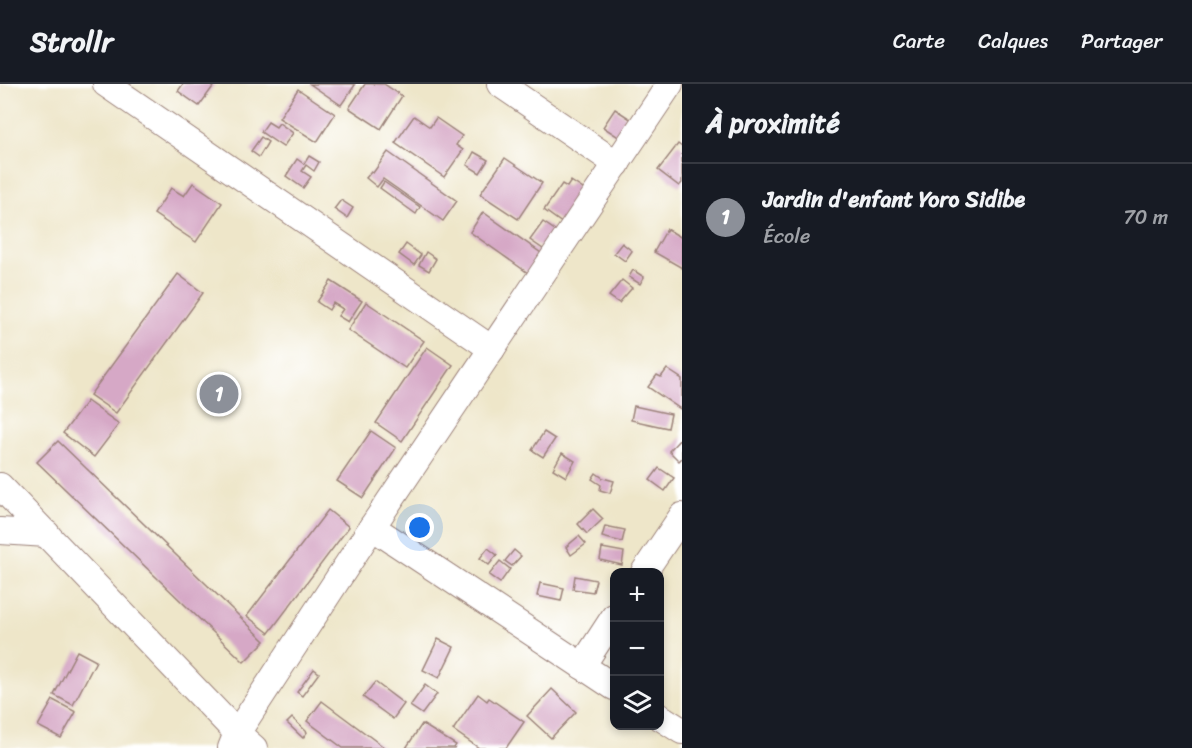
<!DOCTYPE html>
<html lang="fr">
<head>
<meta charset="utf-8">
<style>
	:root { --surface:#171b24; --page:#242831; --text:#f1f3f6; --muted:#9ea1a6; --line:#363941; --accent:#8c9099 }
	body { margin:0; font-family:Sriracha,sans-serif; background:var(--page); color:var(--text) }
	.controls { position:absolute; right:18px; bottom:18px; display:grid; overflow:hidden; border-radius:12px; box-shadow:0 3px 9px #0003 }
	.controls button { width:54px; height:54px; display:grid; place-items:center; padding:0; border:0; border-bottom:2px solid var(--line); background:var(--surface); color:var(--text); font:30px sans-serif }
	.you { position:absolute; left:420px; top:444px; width:21px; height:21px; margin:-15px; border:4px solid #fff; border-radius:50%; background:#1a73e8; box-shadow:0 0 0 9px #1a73e833 }
	.badge { display:grid; place-items:center; width:39px; height:39px; border-radius:50%; background:var(--accent); color:#fff; font-size:20px; font-weight:700 }
	.pin { position:absolute; translate:-50% -50%; border:3px solid #fff; box-shadow:0 2px 6px #0006 }
	.list { margin:0; padding:0; list-style:none }
	h2 { display:flex; justify-content:space-between; align-items:center; height:78px; margin:0; padding:0 24px; font-size:26px }
	h2 small { font-size:20px; font-weight:400; color:var(--muted) }
	.list li { display:grid; grid-template-columns:39px 1fr auto; gap:18px; align-items:center; box-sizing:border-box; height:108px; padding:0 24px; border-top:2px solid var(--line) }
	.list b { display:block; font-size:22px; white-space:nowrap }
	.list p { margin:0; font-size:20px; white-space:nowrap; color:var(--muted) }
	.list em { font-size:20px; font-style:normal; color:var(--muted) }
	.icon { flex:none; width:33px; height:33px; fill:none; stroke:currentColor; stroke-width:2; stroke-linecap:round; stroke-linejoin:round }
	.map { position:relative; flex:none; width:682px; height:664px; overflow:hidden }
	header { display:flex; align-items:center; gap:36px; box-sizing:border-box; height:84px; padding:0 30px; background:var(--surface); border-bottom:2px solid var(--line) }
	header strong { font-size:28px }
	nav { display:flex; gap:33px; margin-inline-start:auto; font-size:21px }
	main { display:flex }
	aside { flex:1; background:var(--surface) }
	.map>svg:first-child { display:block }
	.building { fill:#d6a8c6 }
	.lines { fill:none; stroke-linecap:round; stroke-linejoin:round }
	.street-casing { stroke:#9c827a; stroke-width:28 }
	.street { stroke:#fff; stroke-width:26 }
</style>
</head>
<body>
<header>
<strong>Strollr</strong>
<nav><a>Carte</a><a>Calques</a><a>Partager</a></nav>
</header>
<main>
<div class="map">
<svg width="682" height="664" viewBox="0 0 682 664">
	<rect width="100%" height="100%" fill="#fff"/>
	<filter id="ink" filterUnits="userSpaceOnUse"><feTurbulence type="fractalNoise" baseFrequency=".0167" numOctaves="2"/><feDisplacementMap in="SourceGraphic" scale="12" xChannelSelector="R" yChannelSelector="G"/><feConvolveMatrix kernelMatrix="1 2 1 2 8 2 1 2 1" color-interpolation-filters="sRGB"/></filter>
	<filter id="wash" filterUnits="userSpaceOnUse"><feTurbulence type="fractalNoise" baseFrequency=".008" numOctaves="4" result="noise"/><feDisplacementMap in="SourceGraphic" scale="24" xChannelSelector="R" yChannelSelector="G"/><feGaussianBlur stdDeviation="1.35" result="paint"/><feColorMatrix in="noise" values="0 0 0 0 0 0 0 0 0 0 0 0 0 0 0 0 0 1.4 0 .05"/><feComposite in="paint" operator="in"/></filter>
	<g filter="url(#wash)">
		<rect width="100%" height="100%" fill="#eee6c9"/>
		<g id="blocks">
			<g class="building">
				<polygon points="183,0 215,0 199,22 178,7"/>
				<polygon points="310,0 353,0 355,1 341,21"/>
				<polygon points="365,0 384,0 402,12 381,45 349,24"/>
				<polygon points="298,5 335,30 317,58 279,34"/>
				<polygon points="615,25 635,38 623,56 603,43"/>
				<polygon points="414,32 430,43 436,34 462,52 456,61 463,66 444,93 395,59"/>
				<polygon points="268,38 276,43 279,39 293,49 283,63 261,48"/>
				<polygon points="261,53 268,58 259,73 251,67"/>
				<polygon points="678,60 682,63 682,99 679,102 658,86"/>
				<polygon points="388,68 457,117 443,137 383,95 377,103 366,94 371,88 373,89"/>
				<polygon points="474,68 488,76 480,89 467,81"/>
				<polygon points="309,72 319,78 314,87 306,81 302,87 311,93 303,104 286,92 297,75 304,80"/>
				<polygon points="505,74 542,99 518,135 480,110"/>
				<polygon points="571,97 589,109 566,142 544,126 562,100 567,103"/>
				<polygon points="384,98 420,123 416,130 380,104"/>
				<polygon points="193,99 222,119 196,158 154,130 171,104 184,112"/>
				<polygon points="341,116 353,124 347,134 334,125"/>
				<polygon points="483,128 541,169 528,189 470,148"/>
				<polygon points="543,138 559,149 546,167 530,156"/>
				<polygon points="667,145 682,154 682,184 654,168"/>
				<polygon points="622,159 632,167 625,177 614,169"/>
				<polygon points="406,160 421,171 414,181 399,170"/>
				<polygon points="426,168 436,175 429,187 419,181"/>
				<polygon points="633,186 644,193 640,200 629,193"/>
				<polygon points="178,190 203,209 116,329 90,311"/>
				<polygon points="622,196 632,204 619,219 609,212"/>
				<polygon points="331,197 362,217 348,238 338,232 343,225 333,219 329,226 317,218"/>
				<polygon points="366,218 424,257 405,284 348,246"/>
				<polygon points="427,263 453,281 402,357 376,339"/>
				<polygon points="667,285 682,295 682,326 648,303 657,291 661,293"/>
				<polygon points="87,317 119,340 94,373 63,349"/>
				<polygon points="634,322 671,330 668,344 631,336"/>
				<polygon points="371,347 396,364 363,414 337,397"/>
				<polygon points="544,348 555,355 543,373 532,366"/>
				<polygon points="682,353 682,374 679,377 669,367"/>
				<polygon points="58,357 265,557 244,578 37,378"/>
				<polygon points="562,369 575,377 566,393 553,385"/>
				<polygon points="659,384 674,394 665,407 650,396"/>
				<polygon points="596,389 603,394 614,397 610,409 600,406 601,401 592,395"/>
				<polygon points="593,425 603,435 587,450 578,440"/>
				<polygon points="328,426 349,443 269,549 247,532"/>
				<polygon points="605,442 625,446 622,458 602,453"/>
				<polygon points="579,452 586,460 571,471 566,463"/>
				<polygon points="488,464 497,471 489,481 480,474"/>
				<polygon points="602,464 624,468 622,481 600,476"/>
				<polygon points="514,466 521,472 512,482 505,477"/>
				<polygon points="500,477 510,485 500,499 489,491"/>
				<polygon points="575,492 596,496 593,508 573,505"/>
				<polygon points="540,499 564,504 561,517 537,512"/>
				<polygon points="438,555 454,563 439,594 423,586"/>
				<polygon points="77,567 96,577 73,621 54,611"/>
				<polygon points="314,585 319,589 302,612 297,608"/>
				<polygon points="375,598 404,620 393,635 363,613"/>
				<polygon points="425,601 437,610 422,630 410,622"/>
				<polygon points="552,605 576,628 551,654 527,632"/>
				<polygon points="478,610 487,617 489,614 524,638 506,664 479,664 453,646"/>
				<polygon points="53,616 76,628 61,654 38,642"/>
				<polygon points="322,617 385,664 343,664 307,637"/>
				<polygon points="292,634 307,648 303,654 287,639"/>
				<polygon points="422,640 456,661 454,664 406,664"/>
			</g>
		</g>
	</g>
	<g filter="url(#ink)">
		<use href="#blocks" fill-opacity="0" stroke="#9c827a" stroke-width="1.5"/>
		<g class="lines">
			<g class="street-casing">
				<g id="street">
					<polyline points="106,0 492,265"/>
					<polyline points="500,0 617,80"/>
					<polyline points="0,402 237,649 254,664"/>
					<polyline points="372,443 614,603"/>
					<polyline points="0,447 47,450"/>
					<polyline points="644,488 682,432"/>
					<polyline points="582,582 614,533"/>
					<polyline points="660,633 682,647"/>
					<polyline points="231,664 237,649 372,443 670,0"/>
				</g>
			</g>
			<use href="#street" class="street"/>
		</g>
	</g>
</svg>
<div class="controls">
<button>+</button>
<button>−</button>
<button><svg class="icon" aria-label="layers" viewBox="0 0 24 24"><path d="M12 4l9 5-9 5-9-5zM3 14l9 5 9-5"/></svg></button>
</div>
<div class="you"></div>
<div class="pin badge" style="left:219px;top:310px">1</div>
</div>
<aside>
<h2>À proximité<small></small></h2>
<ul class="list">
<li><span class="badge">1</span><div><b>Jardin d'enfant Yoro Sidibe</b><p>École</p></div><em>70 m</em></li>
</ul>
</aside>
</main>
</body>
</html>
